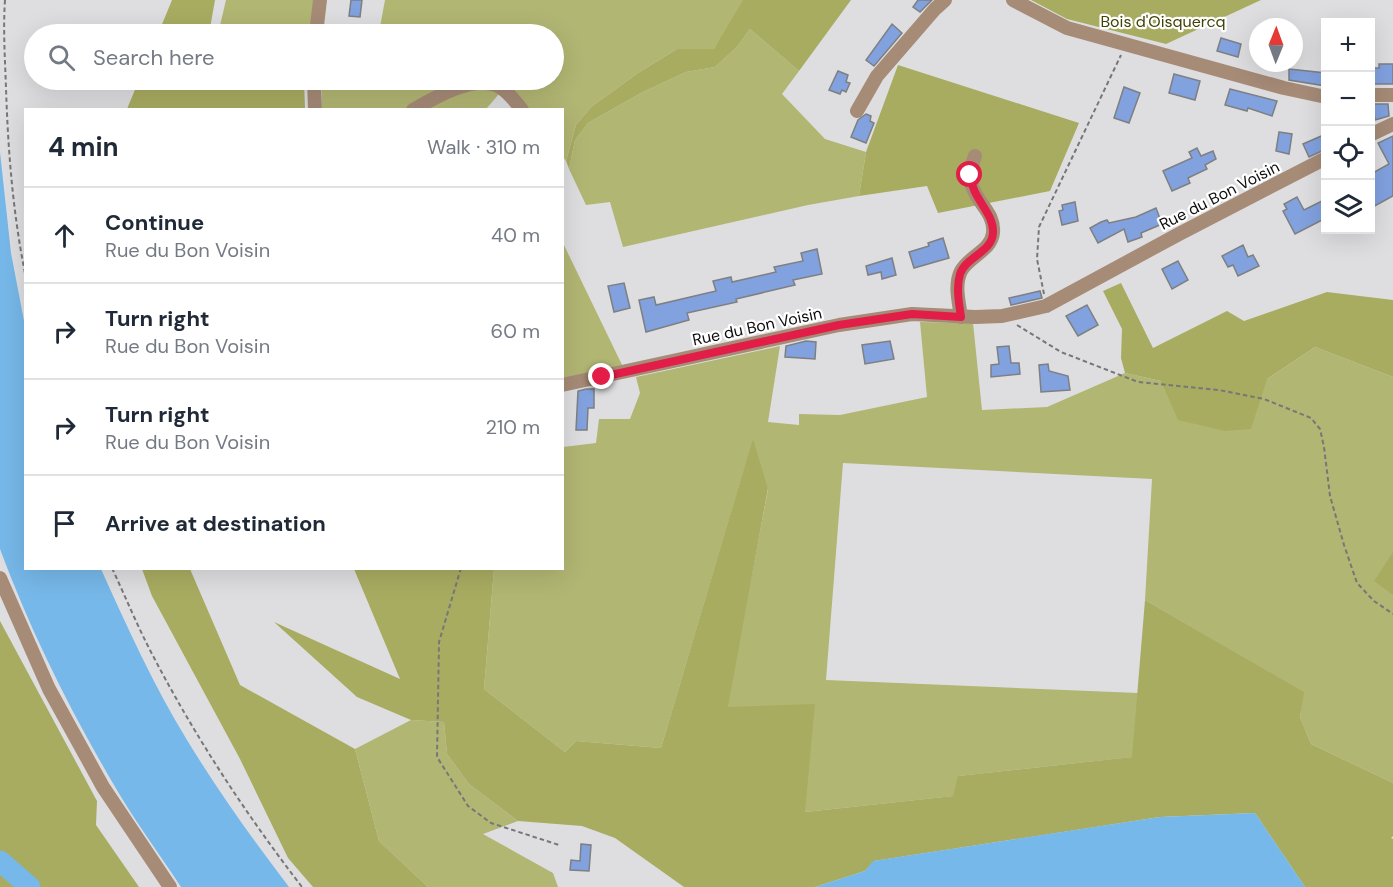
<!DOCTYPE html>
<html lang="en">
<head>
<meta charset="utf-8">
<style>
	:root { --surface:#fff; --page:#f2f2f3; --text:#1f2937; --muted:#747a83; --line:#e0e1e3 }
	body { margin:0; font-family:"DM Sans",sans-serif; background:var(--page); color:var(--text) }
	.controls { position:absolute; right:18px; top:18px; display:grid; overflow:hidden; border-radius:0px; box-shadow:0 6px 24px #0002 }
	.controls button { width:54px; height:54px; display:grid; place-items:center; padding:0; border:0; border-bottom:2px solid var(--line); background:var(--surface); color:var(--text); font:30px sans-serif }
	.compass { position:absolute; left:1249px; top:18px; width:54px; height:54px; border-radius:50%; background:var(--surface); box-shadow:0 6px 24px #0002; rotate:1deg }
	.stop { position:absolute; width:18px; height:18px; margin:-14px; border:4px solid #e11d48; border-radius:50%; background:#fff }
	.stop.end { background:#e11d48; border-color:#fff; box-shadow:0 2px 6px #0008 }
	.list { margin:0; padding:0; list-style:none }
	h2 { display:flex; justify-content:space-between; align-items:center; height:78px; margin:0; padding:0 24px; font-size:26px }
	h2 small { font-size:20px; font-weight:400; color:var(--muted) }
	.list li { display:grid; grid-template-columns:39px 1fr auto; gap:18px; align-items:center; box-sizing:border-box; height:96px; padding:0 24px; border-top:2px solid var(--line) }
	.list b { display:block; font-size:22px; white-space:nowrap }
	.list p { margin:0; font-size:20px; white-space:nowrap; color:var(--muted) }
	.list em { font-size:20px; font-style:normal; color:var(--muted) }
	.icon { flex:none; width:33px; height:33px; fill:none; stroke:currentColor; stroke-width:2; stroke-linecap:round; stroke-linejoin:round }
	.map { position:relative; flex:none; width:1393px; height:887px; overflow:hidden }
	.search { position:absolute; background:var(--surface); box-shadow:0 6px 24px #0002; left:24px; top:24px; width:540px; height:66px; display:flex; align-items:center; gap:15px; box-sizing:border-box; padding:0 21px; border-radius:33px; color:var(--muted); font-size:22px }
	.panel { position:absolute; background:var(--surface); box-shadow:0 6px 24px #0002; left:24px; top:108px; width:540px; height:462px; border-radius:0px }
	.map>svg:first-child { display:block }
	.green { fill:#b2b673 }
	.forest { fill:#a8ac61 }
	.water { fill:#76b8e9 }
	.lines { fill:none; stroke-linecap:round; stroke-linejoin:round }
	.river { stroke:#76b8e9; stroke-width:21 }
	.building { fill:#81a1df; stroke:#7e7f80; stroke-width:1.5 }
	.path { stroke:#777778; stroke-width:2; stroke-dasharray:4.5 3; stroke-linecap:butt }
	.minor { stroke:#a68b77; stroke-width:14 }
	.route { stroke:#e11d48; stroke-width:8 }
	.labels { text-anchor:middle; stroke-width:4.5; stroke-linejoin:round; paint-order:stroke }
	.park-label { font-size:16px; fill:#404205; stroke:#fff }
	.street-label { font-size:16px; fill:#0d0d0d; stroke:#fff }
</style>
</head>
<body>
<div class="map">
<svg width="1393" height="887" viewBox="0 0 1393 887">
	<rect width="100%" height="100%" fill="#dedee0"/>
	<g class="green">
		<polygon points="226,0 315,0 309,34 218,34"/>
		<polygon points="385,0 748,0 714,49 677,49 638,73 591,107 576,125 566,161 563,157 562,110 527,109 506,86 486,109 322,110 322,80 554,80 554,34 325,34 326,26 380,27"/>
		<polygon points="750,29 799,71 782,94 825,139 866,152 859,196 808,205 623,247 610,202 586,205 569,169 575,140 588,123 641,93 686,72 715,67 737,47"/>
		<polygon points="563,243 624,369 563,380"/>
		<polygon points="920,322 973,323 982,410 1047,407 1125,373 1161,381 1267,379 1315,347 1393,377 1393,783 1311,744 1300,717 1303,692 1145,600 1152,479 843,463 826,680 1138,693 1133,757 959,776 954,796 805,812 727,707 768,489 753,439 661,748 576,741 565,752 484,689 494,569 562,568 563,447 596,443 599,419 630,419 640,393 636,377 780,346 768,422 799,425 799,414 840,415 927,397"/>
		<polygon points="411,720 444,722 447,754 469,784 518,821 483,834 553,873 558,887 428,887 379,841 355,749"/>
	</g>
	<g class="forest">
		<polygon points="172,0 215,0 209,34 158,34"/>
		<polygon points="743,0 851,0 799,71 750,29 737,47 715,67 686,72 641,93 588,123 575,140 569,169 566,161 576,125 591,107 638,73 677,49 714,49"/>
		<polygon points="1031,0 1261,0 1166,44 1067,19"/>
		<polygon points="898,65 1079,123 1050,191 938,213 927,186 859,196 866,152"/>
		<polygon points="139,80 304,80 305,109 127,109"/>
		<polygon points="1121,283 1153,348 1227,311 1244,321 1327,292 1393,300 1393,377 1315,347 1267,379 1251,429 1225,431 1178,420 1161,381 1125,373 1121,358 1122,329 1103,291"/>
		<polygon points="753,438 768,488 728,707 815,704 805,812 953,796 958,776 1132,757 1145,600 1304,692 1300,717 1311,744 1393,783 1393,836 1391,838 1393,839 1393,887 1305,887 1255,813 1160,817 874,861 865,871 815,887 684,887 615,838 582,826 518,821 469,784 447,754 444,722 411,720 357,697 274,622 400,679 354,569 494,569 484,689 565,752 576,741 661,748"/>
		<polygon points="1393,552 1393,595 1374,581"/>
		<polygon points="142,569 190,569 240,685 355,749 379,841 428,887 313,887 288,858 240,759 152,596"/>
		<polygon points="0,621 97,801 96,825 139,887 0,887"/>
	</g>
	<g class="water">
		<path d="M0,152L11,253L25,326L26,568L101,569C127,627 154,686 187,740C218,791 253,840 289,887H181C158,852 132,817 111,780C68,706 30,630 0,549Z"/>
		<polygon points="1255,813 1305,887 815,887 865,871 873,861 1160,817"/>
	</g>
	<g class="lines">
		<polyline class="river" points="0,861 30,887"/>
	</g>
	<g class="building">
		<polygon points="351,0 362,0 360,17 349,16"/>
		<polygon points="918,0 932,0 920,12 913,7"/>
		<polygon points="892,24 902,33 874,66 866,60"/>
		<polygon points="1221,38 1241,44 1238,57 1217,51"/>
		<polygon points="1379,64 1393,64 1393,84 1373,84 1374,68 1379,68"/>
		<polygon points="1289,69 1326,73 1326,86 1289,80"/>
		<polygon points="838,71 848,75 846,82 850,83 846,92 842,90 840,94 829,90"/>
		<polygon points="1174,74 1200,81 1195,100 1169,93"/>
		<polygon points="1124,87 1140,93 1129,123 1114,118"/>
		<polygon points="1230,89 1277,101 1272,116 1248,108 1247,111 1225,105"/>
		<polygon points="1373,104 1388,104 1389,116 1375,120"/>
		<polygon points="866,114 871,116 870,121 874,123 866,143 851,137 858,120"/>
		<polygon points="1279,132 1292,134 1289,154 1276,151"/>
		<polygon points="1326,134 1326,149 1309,157 1303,144"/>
		<polygon points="1393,136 1393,196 1371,208 1371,174 1389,164 1378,143"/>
		<polygon points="1197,148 1201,156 1213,151 1216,159 1205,165 1207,169 1188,178 1190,183 1172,191 1163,171 1192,158 1189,152"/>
		<polygon points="1297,197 1304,210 1326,199 1326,218 1295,234 1283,211 1287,209 1284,204"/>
		<polygon points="1075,202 1078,221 1062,225 1059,211 1063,210 1062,205"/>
		<polygon points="1156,208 1162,224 1141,233 1142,237 1128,242 1124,229 1098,243 1090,228 1101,222 1107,220 1109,223 1136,217"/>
		<polygon points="943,238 949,258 914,268 909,252 929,246 928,243"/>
		<polygon points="1243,245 1248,257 1253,255 1259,266 1238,276 1233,265 1228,267 1222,256"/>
		<polygon points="817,249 822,274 793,280 795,285 736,299 737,302 687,313 689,320 646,332 639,300 654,297 656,305 716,291 713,281 731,277 732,282 776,272 774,267 803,261 801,253"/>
		<polygon points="892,258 896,275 882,279 881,272 868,275 866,266"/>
		<polygon points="1178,261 1188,280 1172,289 1162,269"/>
		<polygon points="624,283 630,308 614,312 608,286"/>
		<polygon points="1040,291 1042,298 1011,305 1009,298"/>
		<polygon points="1087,305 1098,325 1078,336 1066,316"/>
		<polygon points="806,341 816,342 815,359 785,357 786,346"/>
		<polygon points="890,341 894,359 865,364 862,345"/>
		<polygon points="1009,346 1011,363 1019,363 1020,374 991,377 991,365 999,364 997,347"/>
		<polygon points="1048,364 1049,371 1068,376 1070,390 1041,392 1039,365"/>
		<polygon points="586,389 594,389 594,408 588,408 587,430 576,430 578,391"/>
		<polygon points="581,844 591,845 589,871 570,870 571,860 580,861"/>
	</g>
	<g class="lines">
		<g class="path">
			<path d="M5,0C3,29 5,59 6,88C8,151 13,215 26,278"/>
			<polyline points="1044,294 1037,259 1039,227 1121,55"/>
			<polyline points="1017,325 1061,352 1138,382 1219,390 1264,399 1311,418 1320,429 1324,447 1330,496 1344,545 1357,583 1374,601 1393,614"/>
			<path d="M112,568C125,596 137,625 151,652C194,735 245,813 302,887"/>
			<polyline points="461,568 439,642 437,757 468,806 491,823 559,845"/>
		</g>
		<g class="minor">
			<polyline points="1013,0 1067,28 1284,88 1326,97"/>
			<polyline points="316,34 320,0"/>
			<polyline points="314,80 315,110"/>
			<polyline points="1370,95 1393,95"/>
			<path d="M413,110C434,98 474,74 498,86C506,90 516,102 522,110"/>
			<polyline points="857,111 877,76 935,9 945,0"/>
			<polyline points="1370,135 1393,124"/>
			<path d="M961,317C959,302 954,285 961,271C969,256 991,251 993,233C996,204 958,198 975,156"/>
			<polyline points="562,385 839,325 912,314 975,317 1002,316 1046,306 1179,234 1326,158"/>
			<polyline points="0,578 49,689 103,787 170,887"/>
		</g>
	</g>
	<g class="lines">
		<path class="route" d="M602,377L839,325L912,314L961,317C959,303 956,288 960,274C966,256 994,252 993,231C993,212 972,198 970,175"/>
	</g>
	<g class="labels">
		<g class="park-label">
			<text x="1163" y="27">Bois d'Oisquercq</text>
		</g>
		<g class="street-label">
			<text transform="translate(1219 195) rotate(-27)" y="6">Rue du Bon Voisin</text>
			<text transform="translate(757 326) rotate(-12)" y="6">Rue du Bon Voisin</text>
		</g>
	</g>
</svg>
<div class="controls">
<button>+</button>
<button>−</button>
<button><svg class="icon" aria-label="locate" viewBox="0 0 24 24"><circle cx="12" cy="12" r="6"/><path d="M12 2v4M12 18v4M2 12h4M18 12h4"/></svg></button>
<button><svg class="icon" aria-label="layers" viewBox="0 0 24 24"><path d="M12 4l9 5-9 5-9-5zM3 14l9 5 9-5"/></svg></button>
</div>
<svg class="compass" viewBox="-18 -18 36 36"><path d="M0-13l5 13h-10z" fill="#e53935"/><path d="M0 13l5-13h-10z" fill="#747a83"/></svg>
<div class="stop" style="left:970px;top:175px"></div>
<div class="stop end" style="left:602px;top:377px"></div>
<div class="search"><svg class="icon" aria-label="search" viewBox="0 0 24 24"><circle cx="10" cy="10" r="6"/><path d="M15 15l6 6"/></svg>Search here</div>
<section class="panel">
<h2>4 min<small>Walk · 310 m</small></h2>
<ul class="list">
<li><svg class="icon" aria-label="ahead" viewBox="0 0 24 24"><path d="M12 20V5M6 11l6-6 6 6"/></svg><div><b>Continue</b><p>Rue du Bon Voisin</p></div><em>40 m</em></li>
<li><svg class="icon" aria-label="right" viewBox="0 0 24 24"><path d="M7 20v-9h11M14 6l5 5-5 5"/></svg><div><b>Turn right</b><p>Rue du Bon Voisin</p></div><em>60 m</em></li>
<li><svg class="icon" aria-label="right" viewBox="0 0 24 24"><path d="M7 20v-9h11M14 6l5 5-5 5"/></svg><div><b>Turn right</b><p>Rue du Bon Voisin</p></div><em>210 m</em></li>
<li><svg class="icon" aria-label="arrive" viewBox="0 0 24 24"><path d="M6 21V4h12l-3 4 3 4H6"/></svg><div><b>Arrive at destination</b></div></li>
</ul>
</section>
</div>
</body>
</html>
